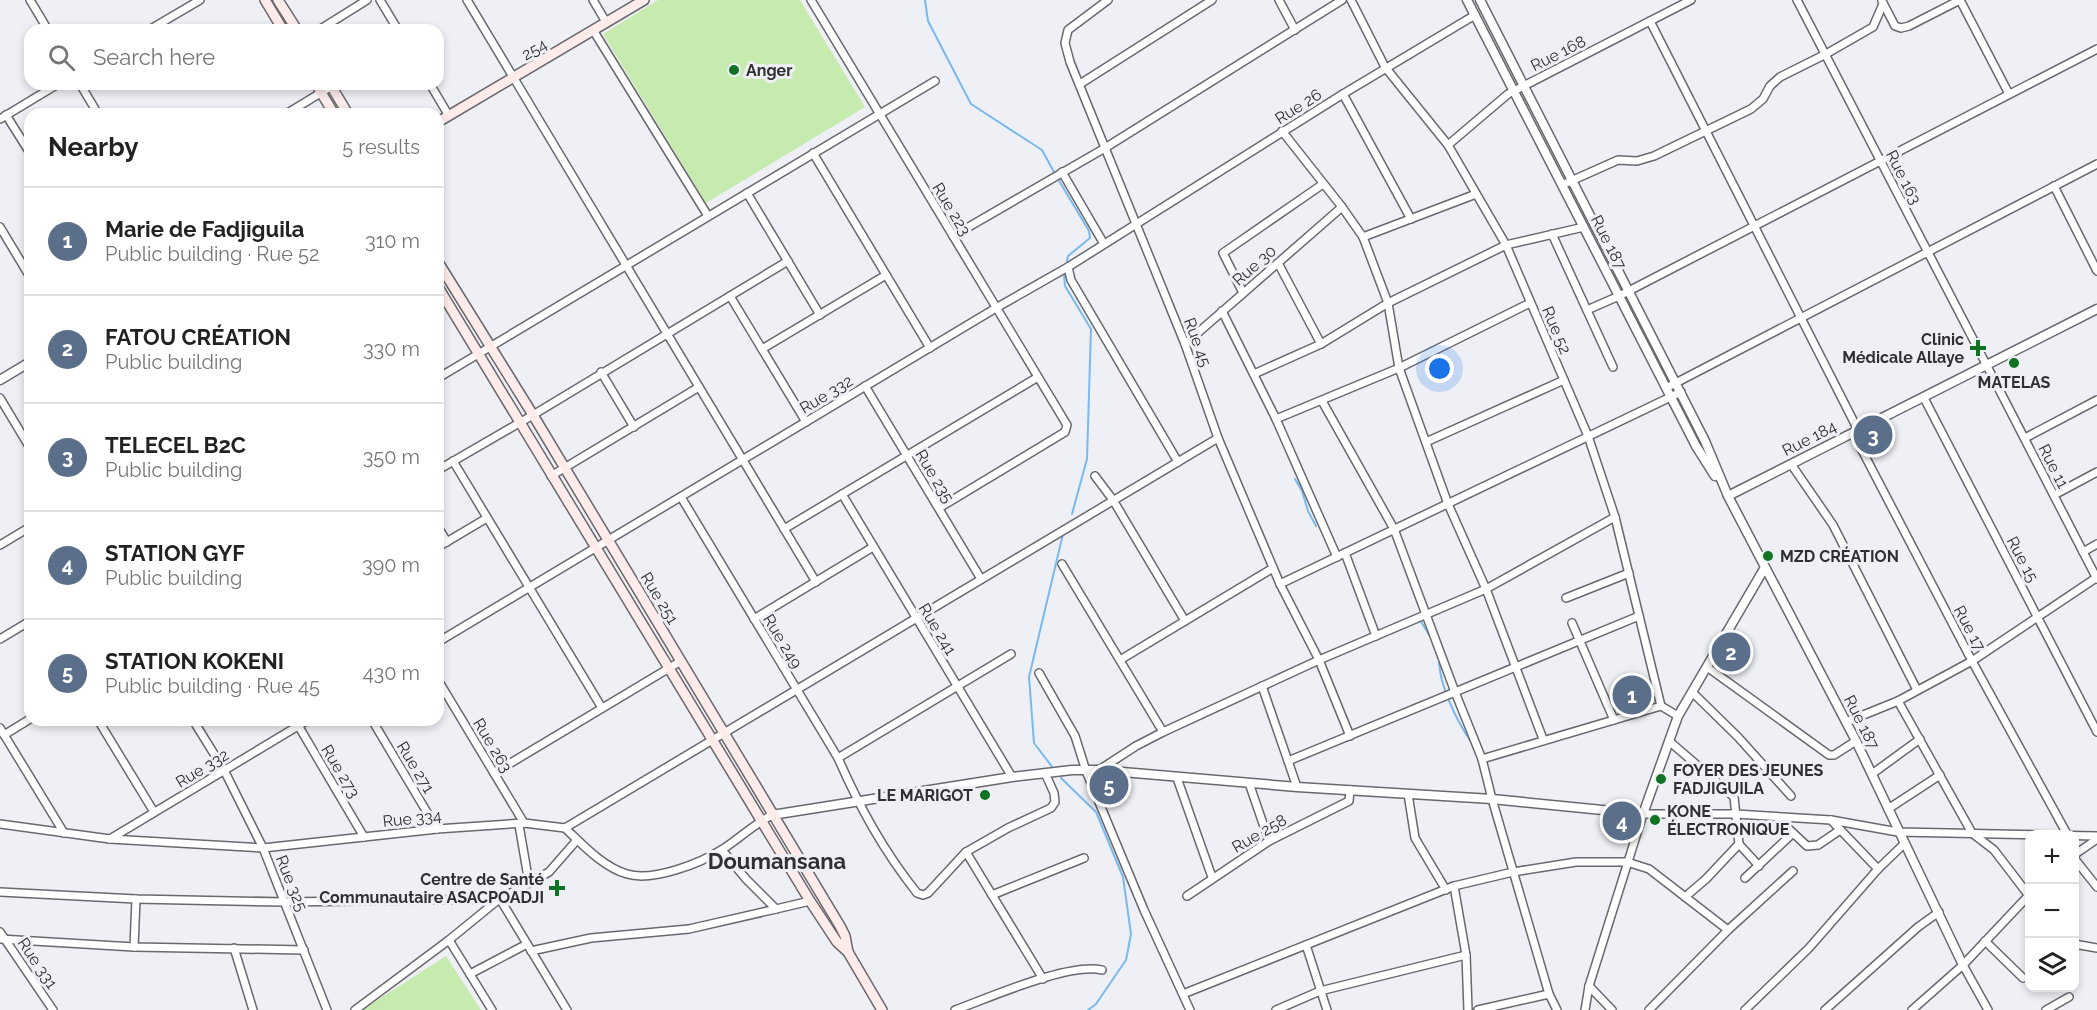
<!DOCTYPE html>
<html lang="en">
<head>
<meta charset="utf-8">
<style>
	:root { --surface:#fff; --page:#f6f6f6; --text:#222; --muted:#767676; --line:#e0e0e0; --accent:#2563eb }
	body { margin:0; font-family:Raleway,sans-serif; background:var(--page); color:var(--text) }
	.controls { position:absolute; right:18px; bottom:18px; display:grid; overflow:hidden; border-radius:12px; box-shadow:0 3px 9px #0003 }
	.controls button { width:54px; height:54px; display:grid; place-items:center; padding:0; border:0; border-bottom:2px solid var(--line); background:var(--surface); color:var(--text); font:30px sans-serif }
	.you { position:absolute; left:1440px; top:369px; width:21px; height:21px; margin:-15px; border:4px solid #fff; border-radius:50%; background:#1a73e8; box-shadow:0 0 0 9px #1a73e833 }
	.badge { display:grid; place-items:center; width:39px; height:39px; border-radius:50%; background:var(--accent); color:#fff; font-size:20px; font-weight:700 }
	.pin { position:absolute; translate:-50% -50%; border:3px solid #fff; box-shadow:0 2px 6px #0006 }
	.list { margin:0; padding:0; list-style:none }
	h2 { display:flex; justify-content:space-between; align-items:center; height:78px; margin:0; padding:0 24px; font-size:26px }
	h2 small { font-size:20px; font-weight:400; color:var(--muted) }
	.list li { display:grid; grid-template-columns:39px 1fr auto; gap:18px; align-items:center; box-sizing:border-box; height:108px; padding:0 24px; border-top:2px solid var(--line) }
	.list b { display:block; font-size:22px; white-space:nowrap }
	.list p { margin:0; font-size:20px; white-space:nowrap; color:var(--muted) }
	.list em { font-size:20px; font-style:normal; color:var(--muted) }
	.icon { flex:none; width:33px; height:33px; fill:none; stroke:currentColor; stroke-width:2; stroke-linecap:round; stroke-linejoin:round }
	.map { position:relative; flex:none; width:2097px; height:1010px; overflow:hidden }
	.search { position:absolute; background:var(--surface); box-shadow:0 3px 9px #0003; left:24px; top:24px; width:420px; height:66px; display:flex; align-items:center; gap:15px; box-sizing:border-box; padding:0 21px; border-radius:18px; color:var(--muted); font-size:22px }
	.panel { position:absolute; background:var(--surface); box-shadow:0 3px 9px #0003; left:24px; top:108px; width:420px; height:618px; border-radius:18px }
	.map>svg:first-child { display:block }
	.green { fill:#c7eaae }
	.lines { fill:none; stroke-linecap:round; stroke-linejoin:round }
	.stream { stroke:#7ab9ee; stroke-width:2 }
	.minor-casing { stroke:#68696e; stroke-width:10 }
	.tertiary-casing { stroke:#68696e; stroke-width:11 }
	.secondary-casing { stroke:#68696e; stroke-width:12 }
	.minor { stroke:#fff; stroke-width:7 }
	.tertiary { stroke:#fff; stroke-width:8 }
	.secondary { stroke:#feebea; stroke-width:9 }
	.poi-dot { fill:#0f7323; stroke:#eff0f5; stroke-width:2 }
	.labels { text-anchor:middle; stroke-width:6; stroke-linejoin:round; paint-order:stroke }
	.street-label { font-size:16px; fill:#303032; stroke:#eff0f5 }
	.poi-label { font-size:16px; font-weight:bold; fill:#303032; stroke:#eff0f5; text-anchor:start }
	.district-label { font-size:22px; font-weight:bold; fill:#303032; stroke:#eff0f5 }
</style>
</head>
<body>
<div class="map">
<svg width="2097" height="1010" viewBox="0 0 2097 1010">
	<rect width="100%" height="100%" fill="#eff0f5"/>
	<g class="green">
		<polygon points="658,0 800,0 865,107 706,203 603,34"/>
		<polygon points="446,956 481,1010 362,1010"/>
	</g>
	<g class="lines">
		<g class="stream">
			<polyline points="925,0 928,21 971,104 1042,150 1054,172"/>
			<polyline points="1058,179 1089,231 1090,238 1068,256 1067,261"/>
			<polyline points="1064,274 1065,286 1091,329 1087,459 1072,514"/>
			<polyline points="1295,479 1302,491 1308,511 1316,526"/>
			<polyline points="1420,620 1433,641"/>
			<path d="M1439,657C1438,683 1457,722 1472,743"/>
			<polyline points="1053,768 1034,743 1029,677 1063,534"/>
			<polyline points="1061,778 1096,812 1123,877 1131,934 1126,960 1096,1004 1088,1010"/>
		</g>
		<g class="minor-casing">
			<g id="minor">
				<polyline points="30,0 48,30"/>
				<polyline points="380,0 398,30"/>
				<polyline points="467,0 816,582"/>
				<polyline points="593,0 606,22"/>
				<polyline points="811,0 1067,425 1065,432 939,508"/>
				<polyline points="1108,0 1068,30 1065,43 1070,62 1185,344 1218,438 1280,584 1319,660 1350,736"/>
				<polyline points="1279,0 1295,30"/>
				<polyline points="1351,0 1385,67 1448,145 1506,245 1588,436 1615,517 1661,706"/>
				<polyline points="1797,0 1987,366"/>
				<polyline points="1960,0 2009,94"/>
				<polyline points="1882,1 1895,26 1901,28 1909,26 1960,0"/>
				<polyline points="1650,21 1858,430"/>
				<polyline points="149,30 200,0"/>
				<polyline points="319,30 367,0"/>
				<polyline points="593,30 708,216"/>
				<polyline points="80,84 98,114"/>
				<polyline points="430,84 449,116"/>
				<polyline points="1080,84 1212,0"/>
				<polyline points="1343,94 1411,219"/>
				<polyline points="286,114 332,86"/>
				<polyline points="6,115 30,153"/>
				<polyline points="0,119 58,84"/>
				<polyline points="1282,131 1342,207 1363,237 1388,303 1399,368 1448,504 1486,589 1543,739"/>
				<polyline points="1448,145 1508,94 1691,0"/>
				<polyline points="813,153 930,348"/>
				<polyline points="1062,172 1104,244"/>
				<polyline points="1562,185 1618,160 1637,161 1654,156 1751,109 1763,99 1770,86 1780,77 1826,54 1873,27 1883,4"/>
				<polyline points="2054,186 2097,271"/>
				<polyline points="747,193 820,315"/>
				<polyline points="0,227 30,277"/>
				<polyline points="1552,234 1613,367"/>
				<polyline points="953,236 1105,148 1342,0"/>
				<polyline points="1363,237 1476,194"/>
				<polyline points="1278,263 1321,344"/>
				<polyline points="1068,267 1071,280 1178,462"/>
				<polyline points="1243,293 1223,253 1323,184"/>
				<polyline points="730,296 806,422"/>
				<polyline points="1587,310 1619,296 2097,49"/>
				<polyline points="1222,311 1276,419 1337,557"/>
				<polyline points="1185,344 1342,207"/>
				<polyline points="762,349 886,275"/>
				<polyline points="1987,366 2097,579"/>
				<polyline points="601,372 634,427"/>
				<polyline points="1254,374 1321,344 1388,303 1506,245 1584,227"/>
				<polyline points="438,378 935,81"/>
				<polyline points="865,386 981,579"/>
				<polyline points="1666,388 2097,164"/>
				<polyline points="0,398 30,448"/>
				<polyline points="1924,398 2097,732"/>
				<polyline points="1322,401 1394,529 1455,692 1482,759 1492,799 1549,994 1557,1010"/>
				<polyline points="1276,419 1399,368 1530,303"/>
				<polyline points="1853,433 1972,661 2067,834"/>
				<polyline points="2025,438 2097,400"/>
				<polyline points="1426,442 1564,380"/>
				<polyline points="453,461 602,708"/>
				<polyline points="1791,464 1833,525 1917,690"/>
				<polyline points="438,470 533,415 788,261"/>
				<polyline points="551,476 699,387"/>
				<polyline points="1095,476 1113,500 1185,621"/>
				<polyline points="842,494 1012,777"/>
				<polyline points="2054,495 2097,472"/>
				<path d="M681,497L838,758C860,808 883,850 917,893L923,895L928,893L966,852L1008,828L1051,808L1055,802L1054,793L1045,773"/>
				<polyline points="438,527 447,542"/>
				<polyline points="784,529 1038,377"/>
				<polyline points="0,545 30,527"/>
				<polyline points="438,547 487,518"/>
				<polyline points="2083,552 2097,544"/>
				<polyline points="1345,553 1376,636"/>
				<polyline points="1062,564 1163,732"/>
				<polyline points="1280,584 1681,392"/>
				<polyline points="1566,598 1629,573"/>
				<polyline points="754,619 873,547"/>
				<polyline points="1572,623 1614,720"/>
				<polyline points="0,639 30,621"/>
				<polyline points="438,642 996,308 1068,267 1343,94 1475,15"/>
				<polyline points="1120,660 1273,568"/>
				<polyline points="1707,667 1829,755 1834,755 1856,741"/>
				<polyline points="1039,673 1075,736 1086,771 1144,910 1190,1010"/>
				<polyline points="438,680 524,823"/>
				<polyline points="1262,686 1297,787"/>
				<polyline points="1692,692 1738,737 1791,796"/>
				<polyline points="1898,701 1972,833 1994,850 2030,897"/>
				<polyline points="98,720 154,812"/>
				<polyline points="193,720 224,770 263,848 327,1010"/>
				<polyline points="295,720 364,837"/>
				<polyline points="372,720 437,829"/>
				<polyline points="1846,722 1898,701 1972,661 2096,578"/>
				<polyline points="0,728 64,833"/>
				<polyline points="4,735 30,719"/>
				<polyline points="1669,741 1734,797 1739,844 1759,866"/>
				<polyline points="838,758 1011,654"/>
				<polyline points="1482,759 1661,706 1678,716"/>
				<polyline points="1288,761 1639,616"/>
				<polyline points="1099,770 1136,746 1163,732 1319,660 1486,589 1615,517"/>
				<polyline points="494,773 681,661"/>
				<polyline points="1872,774 1920,739"/>
				<polyline points="1177,778 1212,877"/>
				<polyline points="1249,783 1269,841"/>
				<polyline points="1408,794 1415,838 1446,890"/>
				<polyline points="1888,809 1940,775"/>
				<polyline points="1776,817 1807,846 1818,845 1840,830"/>
				<polyline points="0,824 110,839 263,848 437,829 524,823 565,828"/>
				<polyline points="519,825 529,883"/>
				<polyline points="565,828 1218,438"/>
				<path d="M565,828C583,845 603,867 627,874C653,882 701,863 723,849C740,838 754,824 772,815"/>
				<polyline points="110,839 308,720"/>
				<polyline points="722,850 746,879 776,909 810,901"/>
				<polyline points="966,852 1043,979"/>
				<polyline points="2074,855 2097,839"/>
				<polyline points="2074,858 2097,887"/>
				<polyline points="1878,869 1904,844"/>
				<polyline points="1745,878 1792,834"/>
				<polyline points="1454,886 1466,955 1468,1010"/>
				<polyline points="0,892 136,899 285,902 500,899 567,1010"/>
				<polyline points="992,895 1084,858"/>
				<polyline points="1187,896 1269,841 1349,801 1350,790"/>
				<polyline points="1685,897 1706,879 1739,844"/>
				<polyline points="0,932 53,1010"/>
				<polyline points="0,939 134,947 304,950"/>
				<polyline points="449,940 492,1010"/>
				<polyline points="1985,941 2023,978"/>
				<polyline points="2074,944 2097,948"/>
				<polyline points="1306,945 1327,1010"/>
				<polyline points="134,947 136,899"/>
				<polyline points="234,948 253,1010"/>
				<polyline points="531,951 591,938 689,929 776,909"/>
				<polyline points="1963,965 1988,1010"/>
				<polyline points="470,974 527,944"/>
				<polyline points="1589,986 1612,1010"/>
				<polyline points="1183,994 1454,886 1513,872 1576,862 1627,862 1649,869 1728,930"/>
				<polyline points="355,1010 449,940 498,900 549,872 577,840"/>
				<path d="M955,1010C989,998 1069,962 1102,970"/>
				<polyline points="1276,1010 1320,991 1466,955"/>
				<polyline points="1478,1010 1549,994"/>
				<polyline points="1585,1010 1589,986 1643,814 1736,814 1831,820 1898,832 2097,836"/>
				<polyline points="1649,1010 1728,930 1793,871"/>
				<polyline points="1745,1010 1809,948 1878,869 1831,820"/>
				<polyline points="1825,1010 1918,927 1939,912"/>
				<polyline points="1912,1010 1963,965 2030,894"/>
				<polyline points="2046,1010 2069,997"/>
			</g>
		</g>
		<g class="tertiary-casing">
			<g id="tertiary">
				<polyline points="1467,0 1696,446 1715,476"/>
				<polyline points="1480,0 1705,441 1728,496 1856,741 1963,965"/>
				<polyline points="0,380 30,362"/>
				<polyline points="1728,496 2097,309"/>
				<polyline points="772,815 1012,777 1072,770 1099,770 1297,787 1492,799 1643,814 1678,716 1764,569"/>
			</g>
		</g>
		<g class="secondary-casing">
			<g id="secondary">
				<polyline points="265,0 283,30"/>
				<polyline points="278,0 297,30"/>
				<polyline points="316,84 334,114"/>
				<polyline points="330,84 348,114"/>
				<polyline points="438,122 644,0"/>
				<polyline points="438,262 533,415 840,926 845,936 848,952"/>
				<polyline points="438,287 810,901 837,942 848,952 882,1010"/>
			</g>
		</g>
		<use href="#minor" class="minor"/>
		<use href="#tertiary" class="tertiary"/>
		<use href="#secondary" class="secondary"/>
	</g>
	<g class="poi-dot">
		<circle cx="734" cy="70" r="6"/>
		<path d="M1975 339h6v6h6v6h-6v6h-6v-6h-6v-6h6z"/>
		<circle cx="2014" cy="363" r="6"/>
		<circle cx="1768" cy="556" r="6"/>
		<circle cx="1661" cy="779" r="6"/>
		<circle cx="985" cy="795" r="6"/>
		<circle cx="1655" cy="820" r="6"/>
		<path d="M554 879h6v6h6v6h-6v6h-6v-6h-6v-6h6z"/>
	</g>
	<g class="labels">
		<g class="street-label">
			<text transform="translate(534 49) rotate(-31)" y="6">254</text>
			<text transform="translate(1558 53) rotate(-27)" y="6">Rue 168</text>
			<text transform="translate(1298 106) rotate(-32)" y="6">Rue 26</text>
			<text transform="translate(1904 177) rotate(63)" y="6">Rue 163</text>
			<text transform="translate(952 209) rotate(59)" y="6">Rue 223</text>
			<text transform="translate(1609 242) rotate(63)" y="6">Rue 187</text>
			<text transform="translate(1254 265) rotate(-41)" y="6">Rue 30</text>
			<text transform="translate(1557 330) rotate(67)" y="6">Rue 52</text>
			<text transform="translate(1198 342) rotate(70)" y="6">Rue 45</text>
			<text transform="translate(826 394) rotate(-31)" y="6">Rue 332</text>
			<text transform="translate(1809 438) rotate(-27)" y="6">Rue 184</text>
			<text transform="translate(2054 466) rotate(63)" y="6">Rue 11</text>
			<text transform="translate(935 476) rotate(59)" y="6">Rue 235</text>
			<text transform="translate(2023 559) rotate(62)" y="6">Rue 15</text>
			<text transform="translate(660 598) rotate(59)" y="6">Rue 251</text>
			<text transform="translate(1970 628) rotate(62)" y="6">Rue 17</text>
			<text transform="translate(938 629) rotate(59)" y="6">Rue 241</text>
			<text transform="translate(783 641) rotate(59)" y="6">Rue 249</text>
			<text transform="translate(1862 722) rotate(63)" y="6">Rue 187</text>
			<text transform="translate(493 745) rotate(59)" y="6">Rue 263</text>
			<text transform="translate(416 767) rotate(59)" y="6">Rue 271</text>
			<text transform="translate(202 768) rotate(-31)" y="6">Rue 332</text>
			<text transform="translate(341 771) rotate(59)" y="6">Rue 273</text>
			<text transform="translate(412 818) rotate(-6)" y="6">Rue 334</text>
			<text transform="translate(1259 833) rotate(-30)" y="6">Rue 258</text>
			<text transform="translate(292 883) rotate(68)" y="6">Rue 325</text>
			<text transform="translate(38 963) rotate(56)" y="6">Rue 331</text>
		</g>
		<g class="poi-label">
			<text x="746" y="76">Anger</text>
			<text x="1964" y="345" text-anchor="end">Clinic<tspan x="1964" dy="18">Médicale Allaye</tspan></text>
			<text x="2014" y="388" text-anchor="middle">MATELAS</text>
			<text x="1780" y="562">MZD CRÉATION</text>
			<text x="1673" y="776">FOYER DES JEUNES<tspan x="1673" dy="18">FADJIGUILA</tspan></text>
			<text x="973" y="801" text-anchor="end">LE MARIGOT</text>
			<text x="1667" y="817">KONE<tspan x="1667" dy="18">ÉLECTRONIQUE</tspan></text>
			<text x="544" y="885" text-anchor="end">Centre de Santé<tspan x="544" dy="18">Communautaire ASACPOADJI</tspan></text>
		</g>
		<g class="district-label">
			<text x="777" y="869">Doumansana</text>
		</g>
	</g>
</svg>
<div class="controls">
<button>+</button>
<button>−</button>
<button><svg class="icon" aria-label="layers" viewBox="0 0 24 24"><path d="M12 4l9 5-9 5-9-5zM3 14l9 5 9-5"/></svg></button>
</div>
<div class="you"></div>
<div class="pin badge" style="left:1632px;top:695px;background:#5c6f8a">1</div>
<div class="pin badge" style="left:1731px;top:652px;background:#5c6f8a">2</div>
<div class="pin badge" style="left:1873px;top:435px;background:#5c6f8a">3</div>
<div class="pin badge" style="left:1622px;top:821px;background:#5c6f8a">4</div>
<div class="pin badge" style="left:1109px;top:785px;background:#5c6f8a">5</div>
<div class="search"><svg class="icon" aria-label="search" viewBox="0 0 24 24"><circle cx="10" cy="10" r="6"/><path d="M15 15l6 6"/></svg>Search here</div>
<section class="panel">
<h2>Nearby<small>5 results</small></h2>
<ul class="list">
<li><span class="badge" style="background:#5c6f8a">1</span><div><b>Marie de Fadjiguila</b><p>Public building · Rue 52</p></div><em>310 m</em></li>
<li><span class="badge" style="background:#5c6f8a">2</span><div><b>FATOU CRÉATION</b><p>Public building</p></div><em>330 m</em></li>
<li><span class="badge" style="background:#5c6f8a">3</span><div><b>TELECEL B2C</b><p>Public building</p></div><em>350 m</em></li>
<li><span class="badge" style="background:#5c6f8a">4</span><div><b>STATION GYF</b><p>Public building</p></div><em>390 m</em></li>
<li><span class="badge" style="background:#5c6f8a">5</span><div><b>STATION KOKENI</b><p>Public building · Rue 45</p></div><em>430 m</em></li>
</ul>
</section>
</div>
</body>
</html>
